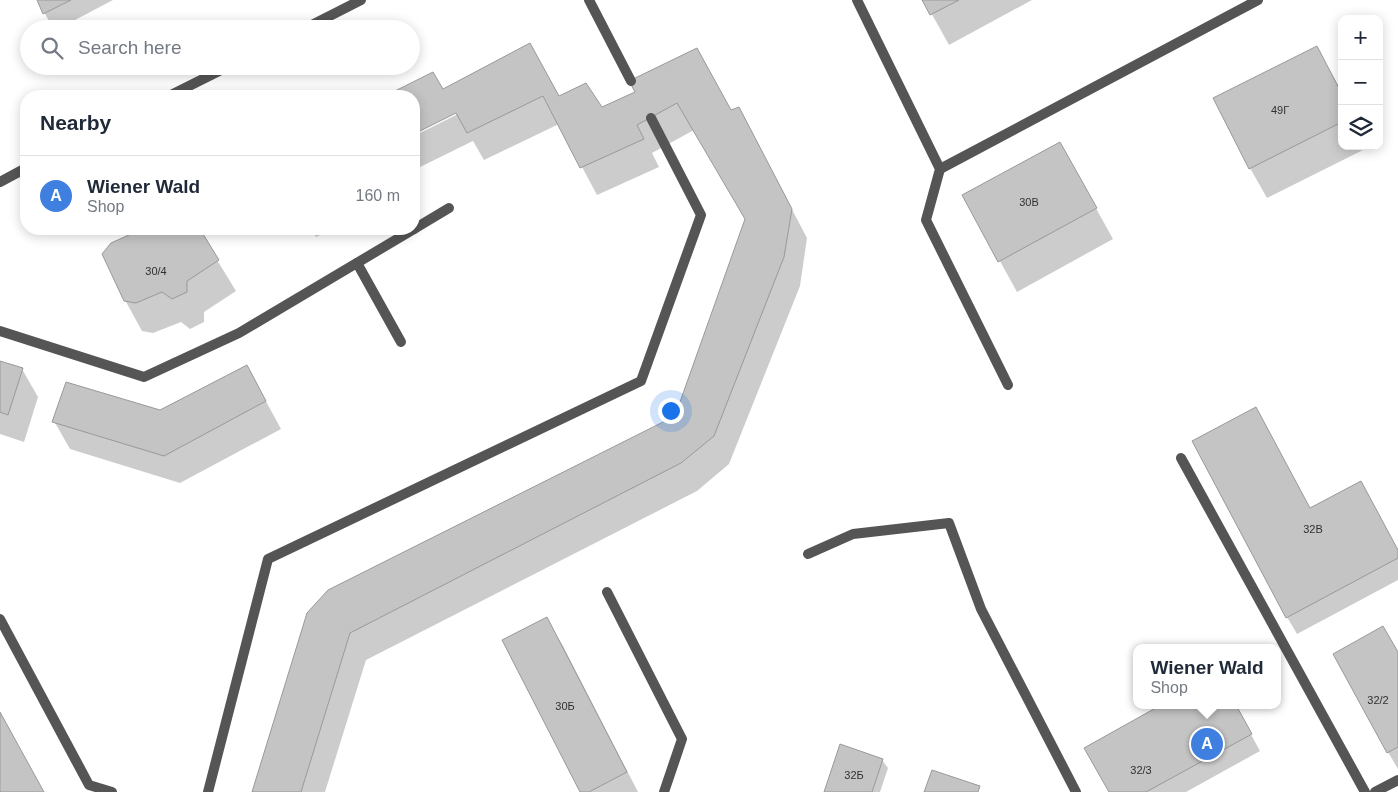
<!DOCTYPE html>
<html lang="en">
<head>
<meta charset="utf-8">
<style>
	:root { --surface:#fff; --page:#f6f6f7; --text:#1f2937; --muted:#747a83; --line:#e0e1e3; --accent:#ea580c }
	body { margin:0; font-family:Helvetica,sans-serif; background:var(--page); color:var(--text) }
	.controls { position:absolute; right:15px; top:15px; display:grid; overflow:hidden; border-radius:10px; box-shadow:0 2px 12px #0003 }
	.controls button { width:45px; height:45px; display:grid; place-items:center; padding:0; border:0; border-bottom:1px solid var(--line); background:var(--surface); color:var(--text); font:25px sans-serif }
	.you { position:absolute; left:670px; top:410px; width:18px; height:18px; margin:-12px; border:4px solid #fff; border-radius:50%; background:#1a73e8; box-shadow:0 0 0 8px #1a73e833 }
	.badge { display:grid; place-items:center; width:32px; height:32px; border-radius:50%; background:var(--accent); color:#fff; font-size:16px; font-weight:700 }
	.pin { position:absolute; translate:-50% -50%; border:2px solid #fff; box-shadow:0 1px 5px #0006 }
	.popup { position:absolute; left:1133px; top:644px; width:148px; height:65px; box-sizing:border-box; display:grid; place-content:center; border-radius:10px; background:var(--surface); filter:drop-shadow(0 1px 4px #0005); font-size:16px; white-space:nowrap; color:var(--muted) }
	.popup b { font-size:19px; color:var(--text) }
	.popup::after { content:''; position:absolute; left:50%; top:100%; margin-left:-10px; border:10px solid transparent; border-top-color:var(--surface) }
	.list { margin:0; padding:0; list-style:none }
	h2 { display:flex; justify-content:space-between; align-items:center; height:65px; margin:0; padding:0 20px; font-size:21px }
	h2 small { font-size:16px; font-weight:400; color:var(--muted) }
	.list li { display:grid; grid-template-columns:32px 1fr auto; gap:15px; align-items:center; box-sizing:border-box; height:80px; padding:0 20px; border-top:1px solid var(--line) }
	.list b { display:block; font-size:19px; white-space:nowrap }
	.list p { margin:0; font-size:16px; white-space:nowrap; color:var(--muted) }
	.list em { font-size:16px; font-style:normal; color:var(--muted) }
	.icon { flex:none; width:28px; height:28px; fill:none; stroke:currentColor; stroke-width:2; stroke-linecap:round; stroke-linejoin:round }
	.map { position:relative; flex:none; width:1398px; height:792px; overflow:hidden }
	.search { position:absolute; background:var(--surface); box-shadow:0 2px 12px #0003; left:20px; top:20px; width:400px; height:55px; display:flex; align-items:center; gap:12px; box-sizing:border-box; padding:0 18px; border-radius:28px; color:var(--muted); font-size:19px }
	.panel { position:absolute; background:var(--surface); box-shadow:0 2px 12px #0003; left:20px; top:90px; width:400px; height:145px; border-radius:20px }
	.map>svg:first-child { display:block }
	.shadow { fill:#0003 }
	.building { fill:#c4c4c4; stroke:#999 }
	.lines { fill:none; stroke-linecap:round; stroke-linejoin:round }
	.service { stroke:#555; stroke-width:10 }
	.labels { text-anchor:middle; stroke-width:5; stroke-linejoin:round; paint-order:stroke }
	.number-label { font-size:11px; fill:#313131 }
</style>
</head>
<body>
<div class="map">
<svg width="1398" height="792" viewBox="0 0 1398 792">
	<rect width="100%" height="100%" fill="#fff"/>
	<g class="shadow">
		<polygon points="38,0 113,0 58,29 53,29"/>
		<polygon points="924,0 1032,0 949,45"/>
		<polygon points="530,44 559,98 601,109 637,92 731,111 754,137 807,238 800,286 729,464 697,491 366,660 325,792 253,792 309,614 676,416 746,219 694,130 652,153 659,167 597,195 559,124 484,160 473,141 414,170 414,136 462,112 461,110 414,133 414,96 388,96 433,74 443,90"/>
		<polygon points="1317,48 1342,92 1342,146 1369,147 1267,198 1250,168"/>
		<polygon points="1077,174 1113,239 1017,292 964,196"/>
		<polygon points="144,229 198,229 236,291 204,312 204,322 190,329 181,322 153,333 142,331 125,300 112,244"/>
		<polygon points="311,229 332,229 316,237"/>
		<polygon points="0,362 22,369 38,397 24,442 0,434"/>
		<polygon points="262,394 281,429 180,483 70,449 54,421 160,412"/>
		<polygon points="1398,552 1398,580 1297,634 1287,617"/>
		<polygon points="547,619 563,646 638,792 582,792"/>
		<polygon points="1398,654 1398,769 1388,752"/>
		<polygon points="1235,705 1260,751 1186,792 1110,792"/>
		<polygon points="882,760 888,768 880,792 825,792"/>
	</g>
	<g class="building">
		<polygon points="37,0 71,0 43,14"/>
		<polygon points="922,0 959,0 930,15"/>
		<polygon points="530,43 559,96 586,83 602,107 635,92 629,81 697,48 731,110 739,107 792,209 784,257 714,436 681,463 350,633 301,792 252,792 307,613 328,590 675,416 745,219 677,103 637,125 644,139 580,168 543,96 467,133 456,113 414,134 414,96 385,96 433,72 443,89"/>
		<polygon points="1317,46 1342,94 1342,122 1249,169 1213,98"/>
		<polygon points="1060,142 1097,208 998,262 962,195"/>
		<polygon points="142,229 200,229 219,260 187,281 187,292 172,299 162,292 136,303 124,301 102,254 111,243"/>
		<polygon points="0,361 23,368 8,415 0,412"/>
		<polygon points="247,365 266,401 164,456 52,422 66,382 160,410"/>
		<polygon points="1256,407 1310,508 1361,481 1398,550 1398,558 1286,618 1192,441"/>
		<polygon points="547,617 627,772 589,792 580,792 502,640"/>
		<polygon points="1383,626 1398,652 1398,747 1387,753 1333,654"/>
		<polygon points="1161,705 1236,705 1252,734 1146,792 1109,792 1084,748"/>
		<polygon points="0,712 44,792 0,792"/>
		<polygon points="840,744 883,759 872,792 824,792"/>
		<polygon points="932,770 980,786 978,792 924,792"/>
	</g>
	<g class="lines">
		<g class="service">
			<polyline points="589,0 631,81"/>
			<polyline points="857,0 940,169 926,220 1008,385"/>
			<polyline points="304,29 361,0"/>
			<polyline points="169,96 229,66"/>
			<polyline points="940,169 1258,0"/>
			<polyline points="0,182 26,168"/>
			<polyline points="414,229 449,208"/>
			<polyline points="357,263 401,342"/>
			<polyline points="0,331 144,377 239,333 414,229"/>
			<polyline points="1181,458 1365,792"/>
			<polyline points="808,554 853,534 949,523 981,609 1076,792"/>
			<polyline points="607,592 682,739 664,792"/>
			<polyline points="0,619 89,785 112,792"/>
			<polyline points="208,792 268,559 641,381 701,215 651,118"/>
			<polyline points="1375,792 1398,780"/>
		</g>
	</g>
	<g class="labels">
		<g class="number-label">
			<text x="1280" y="114">49Г</text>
			<text x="1029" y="206">30В</text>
			<text x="156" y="275">30/4</text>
			<text x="1313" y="533">32В</text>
			<text x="1378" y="704">32/2</text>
			<text x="565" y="710">30Б</text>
			<text x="1141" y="774">32/3</text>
			<text x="854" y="779">32Б</text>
		</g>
	</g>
</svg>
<div class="controls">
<button>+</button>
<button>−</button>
<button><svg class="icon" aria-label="layers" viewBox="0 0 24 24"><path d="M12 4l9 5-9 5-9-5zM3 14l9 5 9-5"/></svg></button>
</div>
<div class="you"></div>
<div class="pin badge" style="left:1207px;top:744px;background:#3f7fe0">A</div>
<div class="popup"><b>Wiener Wald</b>Shop</div>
<div class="search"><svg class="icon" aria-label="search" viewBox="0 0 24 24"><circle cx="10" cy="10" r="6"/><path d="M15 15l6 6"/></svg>Search here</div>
<section class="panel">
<h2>Nearby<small></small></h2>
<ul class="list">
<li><span class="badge" style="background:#3f7fe0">A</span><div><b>Wiener Wald</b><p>Shop</p></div><em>160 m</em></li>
</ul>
</section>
</div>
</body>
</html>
